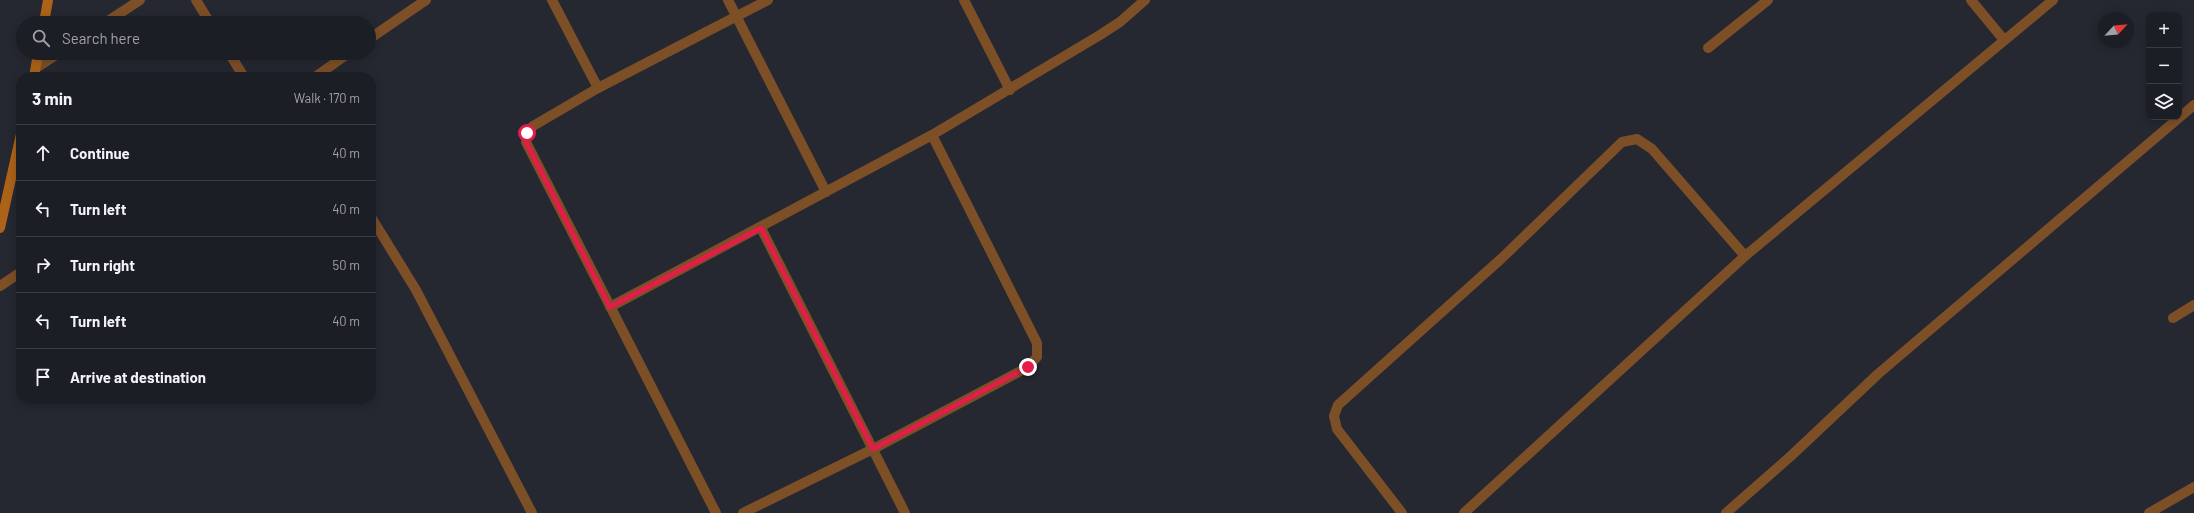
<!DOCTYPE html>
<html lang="en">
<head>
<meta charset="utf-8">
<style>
	:root { --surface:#1c1e25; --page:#25272d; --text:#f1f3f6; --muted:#a0a2a7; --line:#3a3c42 }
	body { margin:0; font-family:Barlow,sans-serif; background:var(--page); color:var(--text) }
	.controls { position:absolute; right:12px; top:12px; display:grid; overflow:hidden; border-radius:8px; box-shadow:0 2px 10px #0003 }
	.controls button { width:36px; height:36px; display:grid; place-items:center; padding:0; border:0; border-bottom:1px solid var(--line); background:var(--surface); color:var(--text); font:20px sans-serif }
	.compass { position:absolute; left:2098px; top:12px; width:36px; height:36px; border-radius:50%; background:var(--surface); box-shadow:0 2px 10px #0003; rotate:64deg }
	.stop { position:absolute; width:12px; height:12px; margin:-9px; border:3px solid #e11d48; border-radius:50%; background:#fff }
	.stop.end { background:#e11d48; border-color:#fff; box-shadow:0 1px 4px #0008 }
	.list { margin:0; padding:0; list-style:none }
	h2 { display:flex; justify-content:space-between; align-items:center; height:52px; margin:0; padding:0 16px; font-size:17px }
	h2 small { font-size:13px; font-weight:400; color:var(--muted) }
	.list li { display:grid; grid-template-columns:26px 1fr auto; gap:12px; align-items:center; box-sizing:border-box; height:56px; padding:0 16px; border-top:1px solid var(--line) }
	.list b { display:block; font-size:15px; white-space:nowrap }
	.list em { font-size:13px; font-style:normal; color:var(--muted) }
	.icon { flex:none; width:22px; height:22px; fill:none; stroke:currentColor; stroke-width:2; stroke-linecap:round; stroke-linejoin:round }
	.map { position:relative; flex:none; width:2194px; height:513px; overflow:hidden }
	.search { position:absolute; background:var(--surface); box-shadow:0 2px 10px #0003; left:16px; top:16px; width:360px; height:44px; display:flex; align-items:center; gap:10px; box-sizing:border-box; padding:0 14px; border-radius:22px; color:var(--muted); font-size:15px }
	.panel { position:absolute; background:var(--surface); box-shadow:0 2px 10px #0003; left:16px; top:72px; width:360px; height:332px; border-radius:16px }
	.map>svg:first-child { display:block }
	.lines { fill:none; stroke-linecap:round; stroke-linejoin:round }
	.street { stroke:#7d4f27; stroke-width:10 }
	.secondary { stroke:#ac6318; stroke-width:10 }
	.route { stroke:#e11d48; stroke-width:5 }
</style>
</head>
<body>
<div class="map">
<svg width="2194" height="513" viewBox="0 0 2194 513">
	<rect width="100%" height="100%" fill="#252831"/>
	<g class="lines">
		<g class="street">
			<polyline points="196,0 210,23"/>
			<polyline points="552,0 598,88"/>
			<polyline points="728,0 826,192"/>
			<polyline points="964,0 1010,90"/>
			<polyline points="1971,0 2004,40"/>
			<polyline points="105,23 140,0"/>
			<polyline points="369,39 426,0"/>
			<polyline points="1708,48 1768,0"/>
			<polyline points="229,53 244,77"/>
			<polyline points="36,68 59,53"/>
			<polyline points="315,77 349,53"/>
			<polyline points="371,217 416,290 532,513"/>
			<polyline points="761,228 905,513"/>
			<polyline points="0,286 21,272"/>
			<polyline points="610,307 932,135 1100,35 1120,22 1145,0"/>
			<polyline points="2173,318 2194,305"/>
			<polyline points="716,513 526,142 527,133 533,126 598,88 768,0"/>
			<polyline points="743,513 873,449 1028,367 1037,357 1037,343 932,135"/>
			<polyline points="1402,513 1337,429 1334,416 1338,405 1502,258 1622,142 1637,139 1652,149 1745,256"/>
			<polyline points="1464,513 1745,256 2053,0"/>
			<polyline points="1726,513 1792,455 1878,374 2194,105"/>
			<polyline points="2149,513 2194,487"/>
		</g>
		<g class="secondary">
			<polyline points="44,23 48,0"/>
			<polyline points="34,77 38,53"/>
			<polyline points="0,228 21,134"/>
		</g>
	</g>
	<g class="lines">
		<polyline class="route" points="527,133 526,142 610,307 761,228 873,449 1028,367"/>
	</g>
</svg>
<div class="controls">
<button>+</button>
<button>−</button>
<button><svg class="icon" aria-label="layers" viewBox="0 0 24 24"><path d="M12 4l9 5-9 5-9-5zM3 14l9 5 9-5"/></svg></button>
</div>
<svg class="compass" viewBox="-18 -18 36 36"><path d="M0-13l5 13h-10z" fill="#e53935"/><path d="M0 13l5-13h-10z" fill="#a0a2a7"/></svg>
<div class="stop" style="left:527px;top:133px"></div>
<div class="stop end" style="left:1028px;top:367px"></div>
<div class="search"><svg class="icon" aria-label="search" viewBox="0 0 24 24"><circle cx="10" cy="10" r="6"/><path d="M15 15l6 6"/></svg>Search here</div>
<section class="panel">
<h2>3 min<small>Walk · 170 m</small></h2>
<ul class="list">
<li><svg class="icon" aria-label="ahead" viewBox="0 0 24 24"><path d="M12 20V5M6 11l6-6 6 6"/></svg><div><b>Continue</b></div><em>40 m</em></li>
<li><svg class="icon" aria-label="left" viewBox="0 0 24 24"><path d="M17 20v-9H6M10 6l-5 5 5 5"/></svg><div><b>Turn left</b></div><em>40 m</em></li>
<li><svg class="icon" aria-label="right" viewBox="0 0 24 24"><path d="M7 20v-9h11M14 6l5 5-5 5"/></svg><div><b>Turn right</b></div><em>50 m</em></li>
<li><svg class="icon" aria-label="left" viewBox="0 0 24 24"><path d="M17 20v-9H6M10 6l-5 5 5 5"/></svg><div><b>Turn left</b></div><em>40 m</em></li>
<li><svg class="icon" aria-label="arrive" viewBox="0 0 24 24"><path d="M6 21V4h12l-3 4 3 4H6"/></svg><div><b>Arrive at destination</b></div></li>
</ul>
</section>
</div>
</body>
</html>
